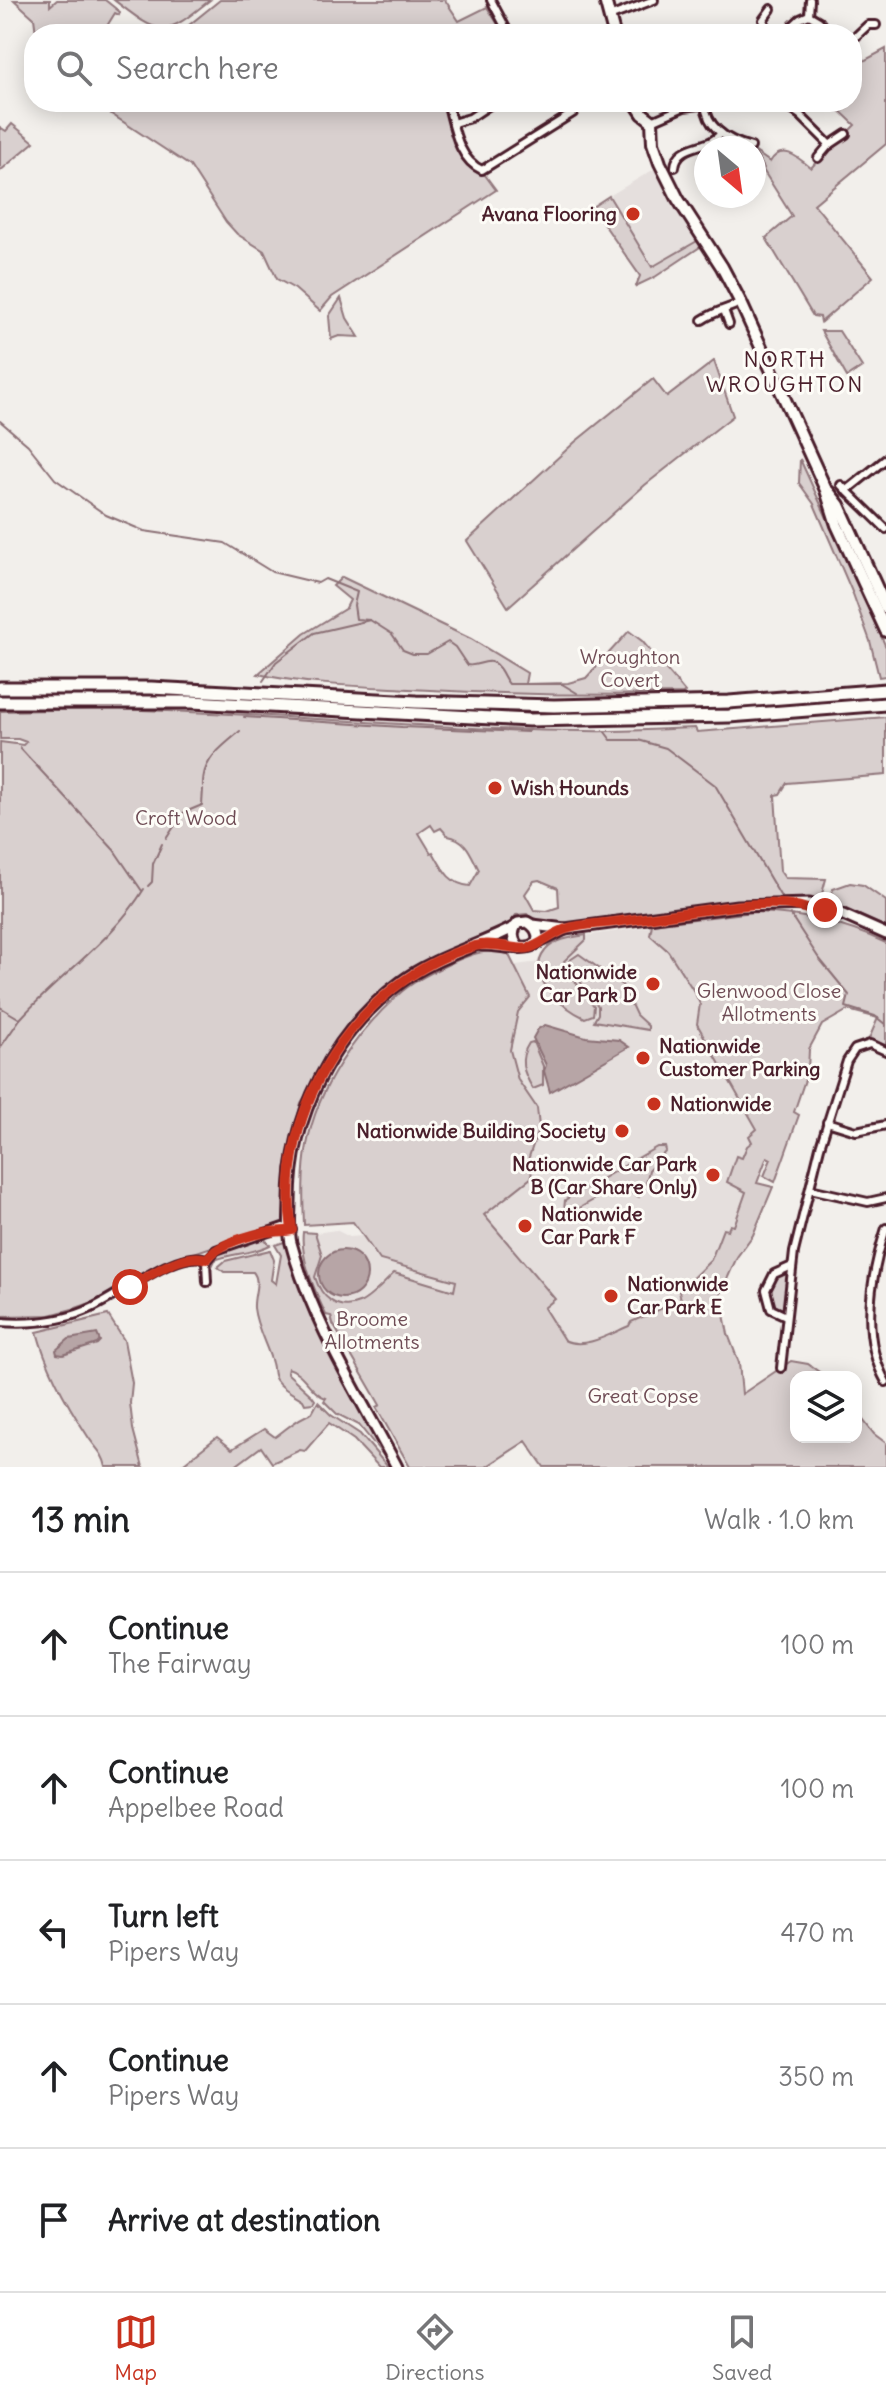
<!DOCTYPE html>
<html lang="en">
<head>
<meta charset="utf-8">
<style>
	:root { --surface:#fff; --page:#f2f2f2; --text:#202124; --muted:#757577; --line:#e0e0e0; --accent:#c8321e }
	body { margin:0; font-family:Delius,sans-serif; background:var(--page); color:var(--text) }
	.controls { position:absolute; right:24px; bottom:24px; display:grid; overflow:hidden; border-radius:16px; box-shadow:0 4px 20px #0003 }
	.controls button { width:72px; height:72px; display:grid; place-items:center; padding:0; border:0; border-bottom:2px solid var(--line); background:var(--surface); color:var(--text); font:40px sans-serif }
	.compass { position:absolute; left:694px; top:136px; width:72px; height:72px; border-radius:50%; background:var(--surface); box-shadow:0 4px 20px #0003; rotate:151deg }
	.stop { position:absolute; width:24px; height:24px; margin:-18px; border:6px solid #c8321e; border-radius:50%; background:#fff }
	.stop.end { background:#c8321e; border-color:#fff; box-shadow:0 2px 8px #0008 }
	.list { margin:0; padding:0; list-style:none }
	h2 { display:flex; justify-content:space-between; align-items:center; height:104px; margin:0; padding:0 32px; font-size:34px }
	h2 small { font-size:26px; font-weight:400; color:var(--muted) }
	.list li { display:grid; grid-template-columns:52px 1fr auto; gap:24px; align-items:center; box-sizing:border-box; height:144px; padding:0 32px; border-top:2px solid var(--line) }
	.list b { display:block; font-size:30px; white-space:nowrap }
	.list p { margin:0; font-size:26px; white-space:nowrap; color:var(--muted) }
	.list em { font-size:26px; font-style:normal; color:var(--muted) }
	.icon { flex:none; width:44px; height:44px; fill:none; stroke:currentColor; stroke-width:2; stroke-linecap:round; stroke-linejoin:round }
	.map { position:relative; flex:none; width:886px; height:1467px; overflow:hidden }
	.search { position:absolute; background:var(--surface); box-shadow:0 4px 20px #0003; left:24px; right:24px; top:24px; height:88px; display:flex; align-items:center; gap:20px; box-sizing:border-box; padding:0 28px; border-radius:32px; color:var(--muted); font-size:30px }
	.sheet { height:824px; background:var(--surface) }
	nav { display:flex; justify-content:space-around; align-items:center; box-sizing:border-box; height:112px; border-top:2px solid var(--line); background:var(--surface); font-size:22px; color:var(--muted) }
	nav a { display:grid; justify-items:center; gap:4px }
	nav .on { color:var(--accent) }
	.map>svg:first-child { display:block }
	.built { fill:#e5dfdd }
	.green { fill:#d9d0cf; stroke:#92787d; stroke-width:2; fill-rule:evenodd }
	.water { fill:#b7a5a6; stroke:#8b6f75; stroke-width:2 }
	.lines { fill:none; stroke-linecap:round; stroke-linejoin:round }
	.stream { stroke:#8b6f75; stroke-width:2 }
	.minor-casing { stroke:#4a1f2b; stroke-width:12 }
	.secondary-casing { stroke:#4a1f2b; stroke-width:15 }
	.primary-casing { stroke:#4a1f2b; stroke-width:16 }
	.motorway-casing { stroke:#4a1f2b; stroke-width:17 }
	.minor { stroke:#fdfcf7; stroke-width:6 }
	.secondary { stroke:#fdfcf7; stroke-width:9 }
	.primary { stroke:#fdfcf7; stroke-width:10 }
	.motorway { stroke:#fdfcf7; stroke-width:11 }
	.route { stroke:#c8321e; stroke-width:10 }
	.poi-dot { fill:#c8321e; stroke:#fdfcf7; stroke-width:3 }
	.labels { text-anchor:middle; stroke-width:6; stroke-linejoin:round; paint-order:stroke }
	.poi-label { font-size:20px; font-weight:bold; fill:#4a1f2b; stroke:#fdfcf7; text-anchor:start }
	.park-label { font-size:20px; fill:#6e4b54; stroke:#fdfcf7 }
	.neighbourhood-label { font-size:22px; letter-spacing:2px; fill:#4a1f2b; stroke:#fdfcf7 }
</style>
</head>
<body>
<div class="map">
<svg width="886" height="1467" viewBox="0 0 886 1467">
	<rect width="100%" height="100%" fill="#f2efeb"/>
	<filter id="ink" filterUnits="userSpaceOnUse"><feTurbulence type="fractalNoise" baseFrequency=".0125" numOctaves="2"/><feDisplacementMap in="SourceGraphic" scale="16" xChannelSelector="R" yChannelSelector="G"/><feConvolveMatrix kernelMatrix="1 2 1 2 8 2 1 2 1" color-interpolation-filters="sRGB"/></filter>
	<g filter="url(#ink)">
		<g class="built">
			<polygon points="656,168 672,199 699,240 652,267 609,196"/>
			<polygon points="651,926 666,933 766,1130 734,1237 685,1303 591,1341 570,1343 564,1340 544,1308 554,1299 484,1215 508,1195 459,959 496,951 509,955 516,965 539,962 544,951 563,939"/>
			<polygon points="336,1230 350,1237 362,1236 376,1257 384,1262 456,1280 455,1291 394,1273 360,1303 336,1304 323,1296 315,1277 322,1255 315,1233"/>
		</g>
		<g class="green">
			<polygon points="14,0 50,0 50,6 57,0 105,0 120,12 119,15 115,13 102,34 36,34 34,18"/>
			<path d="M114,0H210C163,38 162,37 114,0Z"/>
			<polygon points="220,0 445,0 459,21 487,7 504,34 178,34"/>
			<path d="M886,49V144L814,204L873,277L821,322L820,317L813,316L766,238L792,216L763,170L764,168L754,151L770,162C781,143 797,156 811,168L818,160L821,161L831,149L849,136L847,133L855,125L831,102H852V67Z"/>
			<polygon points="93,102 444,102 463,156 476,172 485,175 496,190 332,297 320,311 295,289 277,279 264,251 237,234 226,222 190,166"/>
			<polygon points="12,124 34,142 0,171 0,127 6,131"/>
			<polygon points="609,196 652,267 699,240 703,245 655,277 636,286 640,276 592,207"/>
			<polygon points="341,298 347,318 359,337 339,336 331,339 329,316"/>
			<polygon points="821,331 839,331 862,367 847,377"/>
			<polygon points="714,361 733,416 645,485 508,607 467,541 575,442 653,379 667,397"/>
			<polygon points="800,459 886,647 886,676 879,677 870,641 853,594 814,504 799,483"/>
			<path d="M342,577L471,639L527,673L525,684L568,683L586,678L629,631L642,641L685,692L683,694C591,696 501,694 409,689C359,686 307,685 258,674L304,634L346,608L350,600L333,586Z"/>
			<path d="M104,709C265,712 425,730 585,731C622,732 658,729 695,728L697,732L886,717V775L787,783L780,794L775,795L780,871L785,878L826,879L820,901C796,904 771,898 746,900C676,906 603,932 533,921L527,914L516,915L508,926L447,951L390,985L341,1036L301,1103L285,1169L284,1222L168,1262L96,1301L76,1308L50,1315L0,1316V742L23,745L26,742L18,739H0V711ZM431,825L435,831L441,828L448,836C467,839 471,855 479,870L470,886C449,884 443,870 433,852L431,853L419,833ZM539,880L558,888L559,907L547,911L534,910L525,894L534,881Z"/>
			<polygon points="850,883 863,885 886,901 886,927 830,902 833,889"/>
			<path d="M753,912C800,913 843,923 886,943V1046L877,1041H868L878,1018L848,1010L822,1025L809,1049L808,1071L794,1112L799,1115L775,1182L764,1176L771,1159L767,1157L757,1183L773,1187L753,1235L737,1257L720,1295L728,1334L739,1363L742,1394L791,1361L808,1364L826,1377H796V1437H856V1411L874,1434L886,1443V1467H544L526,1441L486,1467H410L376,1407L380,1405L333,1324L331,1316L326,1315C315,1291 300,1259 303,1232L315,1233L322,1255L315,1277C321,1297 337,1312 359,1303C369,1300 386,1281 394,1273L454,1291L456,1281L380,1260L353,1222L304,1225C303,1199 302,1172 307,1145C317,1088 356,1033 398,995C413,981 433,972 451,963C467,956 493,945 509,955L530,997L518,1012L510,1050L518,1080L537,1108L539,1127L529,1157L532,1177L484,1215L555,1299L544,1308L564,1340C584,1350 610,1334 629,1326L631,1322L681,1300L679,1291L711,1260L723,1229L728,1230L730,1225L734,1226L746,1192L727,1182L736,1156L742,1158L747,1146L752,1142L749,1136L757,1129L697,1024L700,1004L695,993L668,951L650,935L652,924Z"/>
			<path d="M586,935V940L564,961L565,968L594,1006L593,1015L585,1018C563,1008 524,977 545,951C554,939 573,937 586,935Z"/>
			<polygon points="579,954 622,985 636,1015 648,1026 648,1030 594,1021 598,1014 598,1006 569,966 570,960"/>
			<path d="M533,1042L543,1066V1085L533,1089C523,1072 518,1060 529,1043Z"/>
			<polygon points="657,1147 665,1147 666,1151 649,1170 646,1184 639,1197 631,1193 628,1186 620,1185 567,1215 564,1211 565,1200"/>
			<path d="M263,1237L270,1245C253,1254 233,1253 215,1260L208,1275C208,1247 241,1244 263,1237Z"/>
			<path d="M287,1241L307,1301L391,1465L359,1425L337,1414L324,1401L326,1398C311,1394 304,1372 288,1368L287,1373L312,1396L315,1400L313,1403L305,1404L303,1400C295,1394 283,1390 277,1381C272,1376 274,1369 272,1363C267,1345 256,1327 254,1308C253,1295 261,1281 253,1272H224L218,1267L225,1261L270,1250L274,1260L271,1280L276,1284L281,1255L275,1245Z"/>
			<path d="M786,1271L789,1275L786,1308L781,1312L772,1306C767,1290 769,1279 786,1271Z"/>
			<path d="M108,1315L124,1340L132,1383L130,1403L133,1429L143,1467H106C103,1452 94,1447 87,1435C66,1403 47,1369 37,1332Z"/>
			<path d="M318,1402L331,1415L360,1434L388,1467H379L354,1440L329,1423L305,1451L300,1450L272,1463L261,1447L234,1467H179L217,1437L232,1449L264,1429L275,1437C288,1428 297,1418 312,1413Z"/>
		</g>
		<g class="water">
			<polygon points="545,1025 586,1037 619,1040 629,1047 550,1092 544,1071 546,1065 533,1038 538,1029"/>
			<circle cx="343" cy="1274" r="24"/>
			<polygon points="97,1334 100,1341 97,1344 63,1355 57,1354 56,1350 69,1339"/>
		</g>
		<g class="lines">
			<g class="stream">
				<polyline points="0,421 28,445 55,479 106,515 144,531 225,543 272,572 318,583 325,579 357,592 354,605 356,619 370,620"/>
				<path d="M263,681L276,662L314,633L370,620L392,634L403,650L413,654H427L448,642L455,647L467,665C478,668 489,655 498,667C503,672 504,679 509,684H562L577,693"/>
				<polyline points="244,717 402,727 528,732"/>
				<polyline points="605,732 611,740 638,740 666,748 715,785 781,897"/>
				<polyline points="20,748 114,850 142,891"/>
				<path d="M203,786C202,758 222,748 240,731"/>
				<polyline points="166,839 183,813 202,805 203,789"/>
				<polyline points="148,886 152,882 153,864 162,844"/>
				<polyline points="790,914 818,957 849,995 846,1007 875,1016 886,1025"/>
				<path d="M0,1007L20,1019C60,975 113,940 144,889"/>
				<polyline points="0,1048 20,1019"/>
			</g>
			<g class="minor-casing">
				<g id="minor">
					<polyline points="491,0 509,34"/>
					<polyline points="809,15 810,0"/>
					<polyline points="609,17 654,0"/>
					<polyline points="770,34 763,20 771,9"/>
					<polyline points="784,34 800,19 809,15 819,21 828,34"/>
					<polyline points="852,40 868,25 876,25"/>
					<path d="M447,102C454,125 457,159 482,170L573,113L577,107L576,102"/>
					<polyline points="781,102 800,115 830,145"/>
					<path d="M705,104C707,129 729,141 751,147"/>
					<polyline points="652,121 684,107 723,102"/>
					<polyline points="453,123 470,118 494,102"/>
					<polyline points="818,158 828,146 846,134"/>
					<path d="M675,167C677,142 710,150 721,133"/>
					<polyline points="724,310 729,324"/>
					<path d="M702,320C715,311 727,309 741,303"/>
					<polyline points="841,485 886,529"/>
					<polyline points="846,491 886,459"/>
					<polyline points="827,1122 856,1131 886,1125"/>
					<polyline points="810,1189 868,1202 886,1198"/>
					<path d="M886,1228C871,1275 860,1337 886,1382"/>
					<polyline points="207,1282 206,1262 216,1250 283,1227 292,1230"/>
					<polyline points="786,1316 771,1309 766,1290 774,1274 792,1266"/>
					<path d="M0,1322C29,1324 58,1322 85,1311C117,1299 175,1248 207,1259"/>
					<polyline points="781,1368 794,1252 820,1147 847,1061 855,1049 870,1044 886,1051"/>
				</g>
			</g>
			<g class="secondary-casing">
				<g id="secondary">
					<polyline points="533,925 565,929 737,906 809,904 841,914 886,934"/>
					<polyline points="535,944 565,929"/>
					<path d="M482,945C495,944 536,955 538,938C538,930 533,925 527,922L518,923C511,931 512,941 520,948"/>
					<path d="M397,1467C359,1395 312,1322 291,1243C288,1231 290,1214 290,1201C290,1117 332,1033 401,982C435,957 477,947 515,927"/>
				</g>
			</g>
			<g class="primary-casing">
				<g id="primary">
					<polyline points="605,0 614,34"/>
					<polyline points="635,102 643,114 652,121 653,143 660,163 678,199 722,267 741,303 826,490 837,525 886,631"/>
					<polyline points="828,491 839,505 886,608"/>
				</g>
			</g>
			<g class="motorway-casing">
				<g id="motorway">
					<polyline points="0,688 151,688 416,702 554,706 729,702 886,690"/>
					<polyline points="0,702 192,702 529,720 729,716 886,704"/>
				</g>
			</g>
			<use href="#minor" class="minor"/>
			<use href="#secondary" class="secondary"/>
			<use href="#primary" class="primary"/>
			<use href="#motorway" class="motorway"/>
		</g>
	</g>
	<g class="lines" filter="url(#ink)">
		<path class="route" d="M130,1287C150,1275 184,1251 207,1259C218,1244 248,1236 266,1232C275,1231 283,1232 292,1230C273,1109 359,979 475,946C493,941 518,951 529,948C541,945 553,933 566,929C580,924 599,924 614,922C655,917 695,911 735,906C754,904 777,902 796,906C807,908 814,913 825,910"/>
	</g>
	<g class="poi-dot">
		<circle cx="633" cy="214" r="8"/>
		<circle cx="495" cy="788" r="8"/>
		<circle cx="653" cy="984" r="8"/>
		<circle cx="643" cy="1058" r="8"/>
		<circle cx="654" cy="1104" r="8"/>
		<circle cx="622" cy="1131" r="8"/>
		<circle cx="713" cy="1175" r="8"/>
		<circle cx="525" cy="1226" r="8"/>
		<circle cx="611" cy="1296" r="8"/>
	</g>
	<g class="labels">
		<g class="poi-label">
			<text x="617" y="221" text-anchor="end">Avana Flooring</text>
			<text x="511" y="795">Wish Hounds</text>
			<text x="637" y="979" text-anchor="end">Nationwide<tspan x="637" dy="23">Car Park D</tspan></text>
			<text x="659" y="1053">Nationwide<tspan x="659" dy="23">Customer Parking</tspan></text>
			<text x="670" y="1111">Nationwide</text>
			<text x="606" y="1138" text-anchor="end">Nationwide Building Society</text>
			<text x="697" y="1171" text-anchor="end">Nationwide Car Park<tspan x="697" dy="23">B (Car Share Only)</tspan></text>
			<text x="541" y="1221">Nationwide<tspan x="541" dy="23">Car Park F</tspan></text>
			<text x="627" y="1291">Nationwide<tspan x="627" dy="23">Car Park E</tspan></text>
		</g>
		<g class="park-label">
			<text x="630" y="664">Wroughton<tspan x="630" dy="23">Covert</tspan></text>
			<text x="186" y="825">Croft Wood</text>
			<text x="769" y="998">Glenwood Close<tspan x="769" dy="23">Allotments</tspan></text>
			<text x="372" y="1326">Broome<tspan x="372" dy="23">Allotments</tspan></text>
			<text x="643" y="1403">Great Copse</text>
		</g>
		<g class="neighbourhood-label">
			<text x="785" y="367">NORTH<tspan x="785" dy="25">WROUGHTON</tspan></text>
		</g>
	</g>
</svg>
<div class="controls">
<button><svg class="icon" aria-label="layers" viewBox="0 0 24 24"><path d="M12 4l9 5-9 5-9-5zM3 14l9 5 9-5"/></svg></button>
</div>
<svg class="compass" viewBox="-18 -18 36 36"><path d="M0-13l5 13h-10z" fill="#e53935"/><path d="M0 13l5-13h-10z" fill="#757577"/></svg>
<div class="stop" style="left:130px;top:1287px"></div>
<div class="stop end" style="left:825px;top:910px"></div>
<div class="search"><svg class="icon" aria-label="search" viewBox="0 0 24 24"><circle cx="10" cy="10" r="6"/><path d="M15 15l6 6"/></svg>Search here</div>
</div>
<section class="sheet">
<h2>13 min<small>Walk · 1.0 km</small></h2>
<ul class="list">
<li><svg class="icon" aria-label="ahead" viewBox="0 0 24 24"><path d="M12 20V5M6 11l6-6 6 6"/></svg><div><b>Continue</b><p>The Fairway</p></div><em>100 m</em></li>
<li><svg class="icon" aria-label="ahead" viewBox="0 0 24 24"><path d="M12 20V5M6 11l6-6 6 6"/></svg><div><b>Continue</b><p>Appelbee Road</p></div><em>100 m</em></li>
<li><svg class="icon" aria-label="left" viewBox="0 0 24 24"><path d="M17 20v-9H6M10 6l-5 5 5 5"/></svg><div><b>Turn left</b><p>Pipers Way</p></div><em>470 m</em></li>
<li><svg class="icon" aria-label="ahead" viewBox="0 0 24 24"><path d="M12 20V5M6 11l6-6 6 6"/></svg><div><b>Continue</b><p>Pipers Way</p></div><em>350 m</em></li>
<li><svg class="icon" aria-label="arrive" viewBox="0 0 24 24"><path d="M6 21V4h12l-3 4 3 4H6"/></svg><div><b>Arrive at destination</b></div></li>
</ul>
</section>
<nav>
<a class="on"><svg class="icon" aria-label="map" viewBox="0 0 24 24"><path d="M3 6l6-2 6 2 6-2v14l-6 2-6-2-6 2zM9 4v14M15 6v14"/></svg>Map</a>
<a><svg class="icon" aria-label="directions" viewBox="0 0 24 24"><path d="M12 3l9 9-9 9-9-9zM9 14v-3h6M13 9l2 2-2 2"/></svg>Directions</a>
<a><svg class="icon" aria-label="saved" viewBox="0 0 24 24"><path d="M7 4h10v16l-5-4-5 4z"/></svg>Saved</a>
</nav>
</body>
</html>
